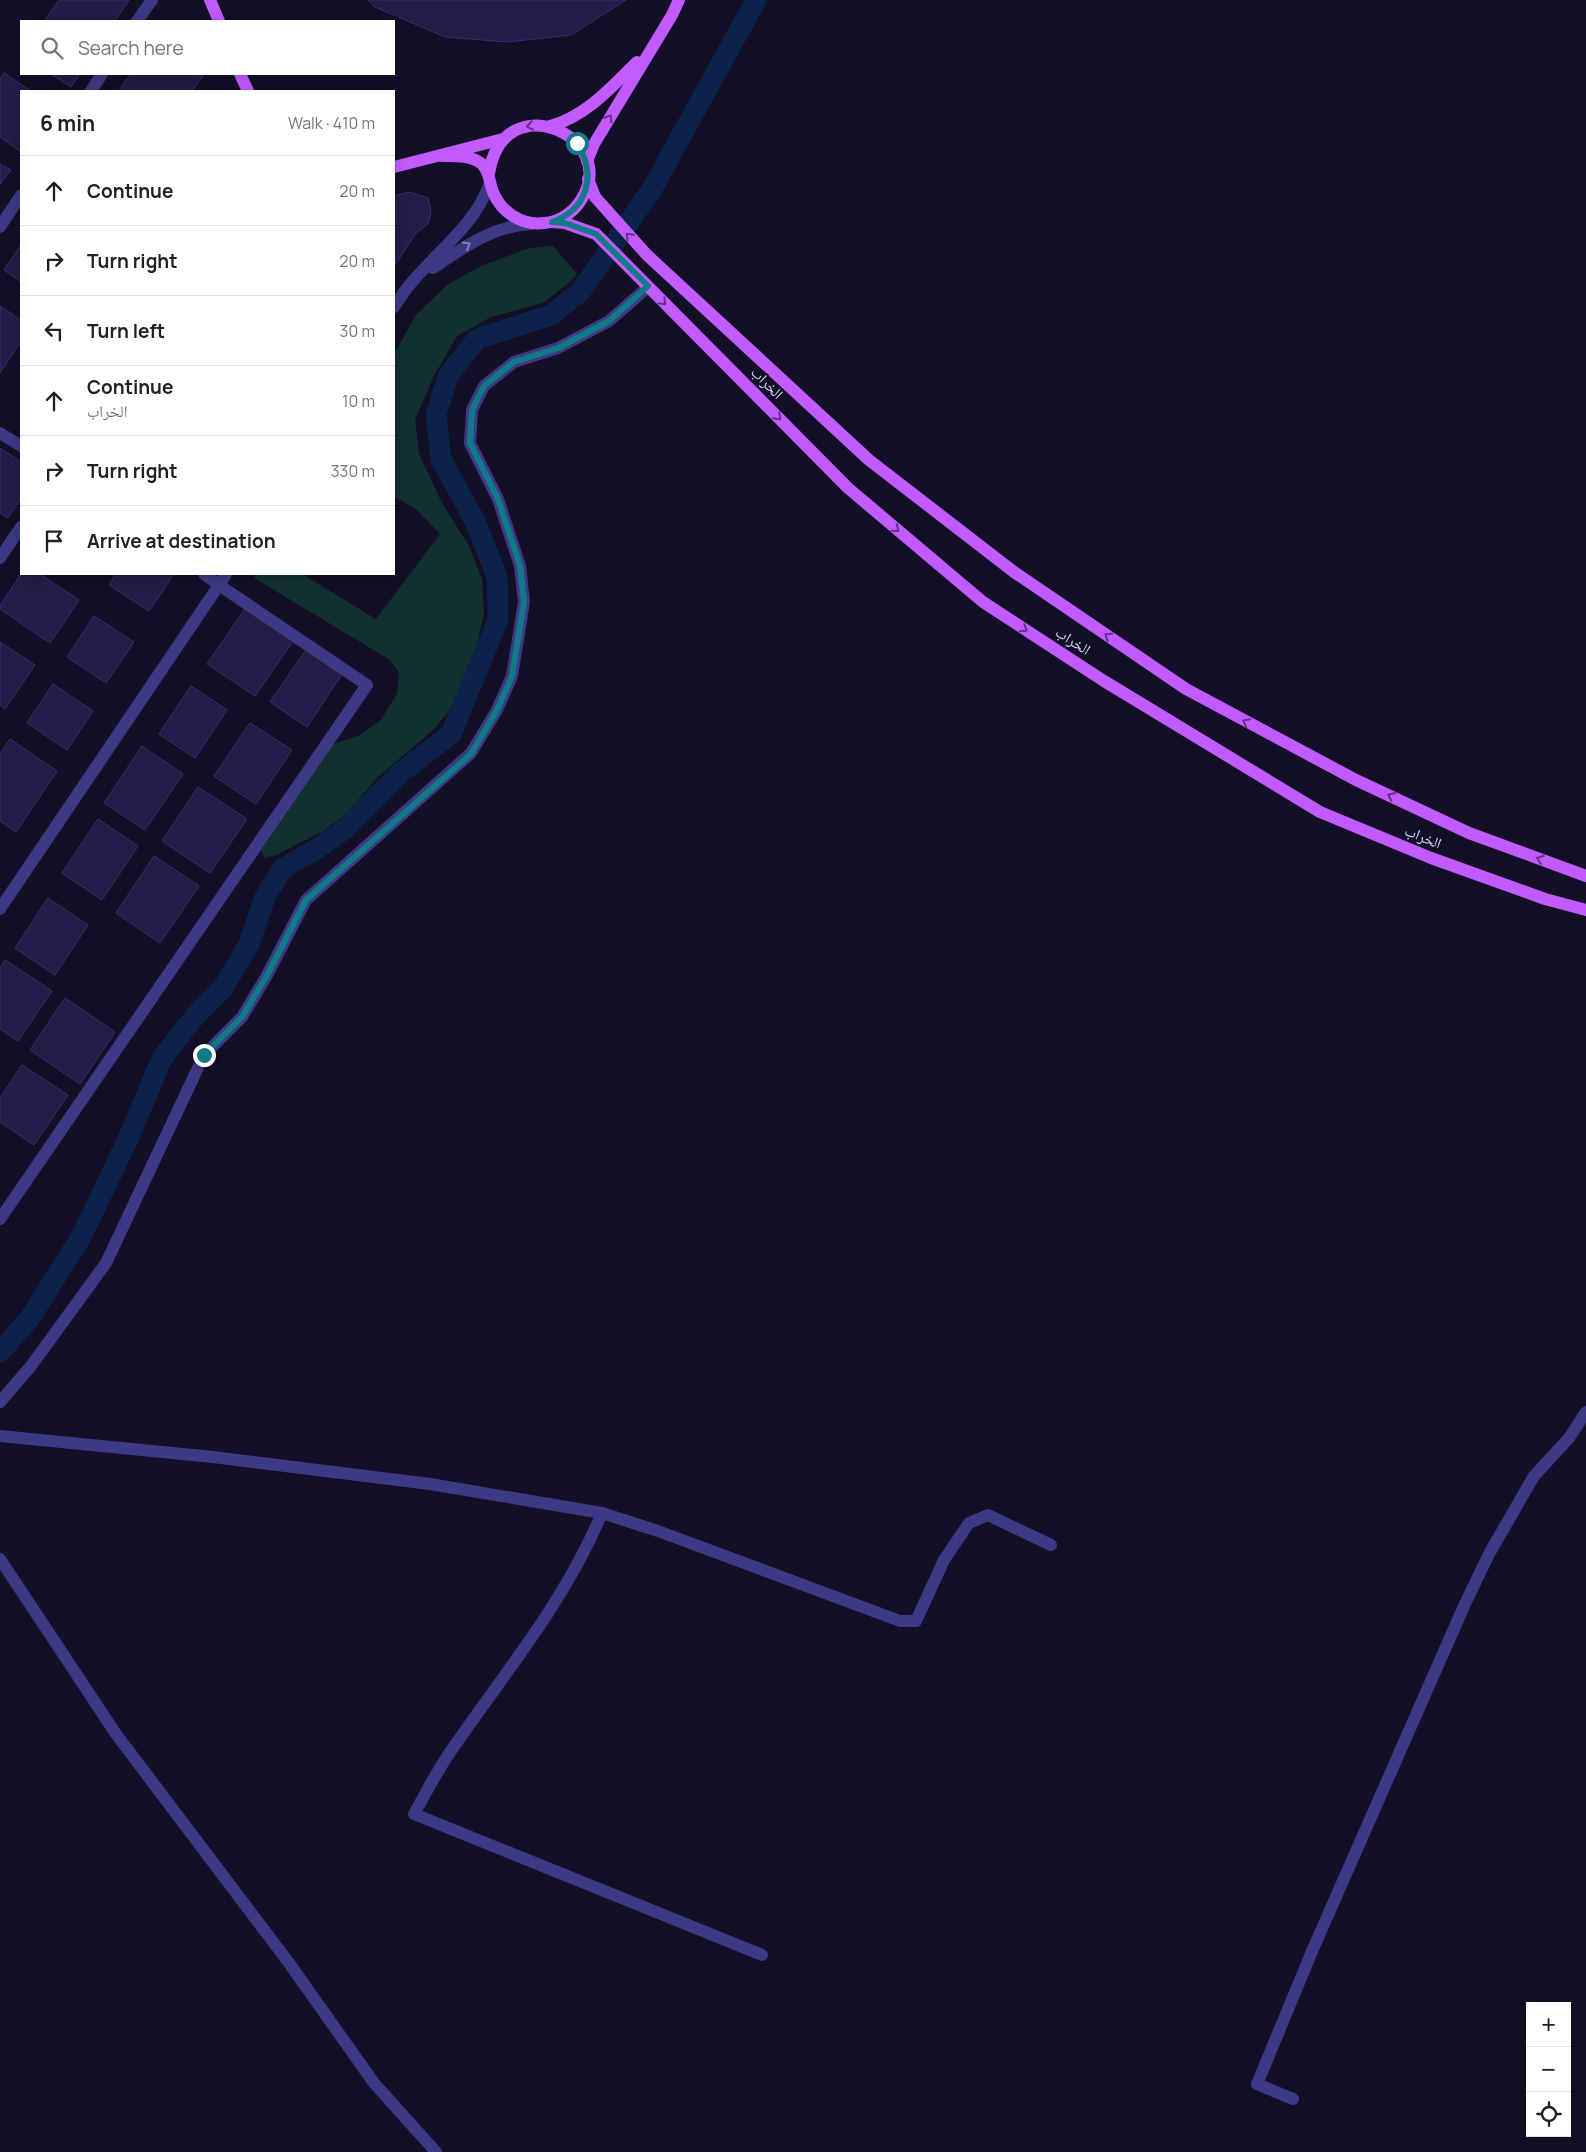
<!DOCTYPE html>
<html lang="en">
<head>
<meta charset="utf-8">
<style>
	:root { --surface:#fff; --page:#f2f2f2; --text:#202124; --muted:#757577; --line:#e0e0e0 }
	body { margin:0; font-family:Manrope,"Noto Naskh Arabic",sans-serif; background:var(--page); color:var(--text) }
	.controls { position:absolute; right:15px; bottom:15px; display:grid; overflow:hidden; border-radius:0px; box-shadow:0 2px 12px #0003 }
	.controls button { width:45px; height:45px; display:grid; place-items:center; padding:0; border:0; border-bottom:1px solid var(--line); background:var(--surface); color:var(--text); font:25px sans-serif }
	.stop { position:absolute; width:15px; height:15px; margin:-11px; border:4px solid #127987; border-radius:50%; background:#fff }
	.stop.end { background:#127987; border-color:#fff; box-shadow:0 1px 5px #0008 }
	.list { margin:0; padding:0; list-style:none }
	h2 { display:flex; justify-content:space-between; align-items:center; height:65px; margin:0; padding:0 20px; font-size:21px }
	h2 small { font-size:16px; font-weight:400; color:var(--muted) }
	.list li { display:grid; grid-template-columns:32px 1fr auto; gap:15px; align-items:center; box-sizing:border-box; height:70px; padding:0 20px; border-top:1px solid var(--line) }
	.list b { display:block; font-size:19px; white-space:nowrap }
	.list p { margin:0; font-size:16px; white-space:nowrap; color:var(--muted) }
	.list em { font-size:16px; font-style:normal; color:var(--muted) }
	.icon { flex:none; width:28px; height:28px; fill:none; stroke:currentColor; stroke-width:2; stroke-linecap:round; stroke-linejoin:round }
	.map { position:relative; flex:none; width:1586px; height:2152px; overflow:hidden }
	.search { position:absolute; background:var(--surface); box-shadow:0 2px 12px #0003; left:20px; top:20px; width:375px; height:55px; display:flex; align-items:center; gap:12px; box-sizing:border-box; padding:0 18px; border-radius:0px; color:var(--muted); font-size:19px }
	.panel { position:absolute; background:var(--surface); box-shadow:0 2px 12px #0003; left:20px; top:90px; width:375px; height:485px; border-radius:0px }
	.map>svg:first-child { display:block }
	.green { fill:#12302f }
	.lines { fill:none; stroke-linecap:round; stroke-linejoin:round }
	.canal { stroke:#0c2248; stroke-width:21 }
	.building { fill:#241b47; stroke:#3b2d73 }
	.minor { stroke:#3d3a85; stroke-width:12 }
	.major { stroke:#c25bff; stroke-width:12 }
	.oneway { stroke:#623188 }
	.oneway2 { stroke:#837fbc }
	.route { stroke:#127987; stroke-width:6 }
	.labels { text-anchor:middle; stroke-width:4; stroke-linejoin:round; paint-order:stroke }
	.street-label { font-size:15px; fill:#d9d4ff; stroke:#130f26 }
</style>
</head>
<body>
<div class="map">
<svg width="1586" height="2152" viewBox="0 0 1586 2152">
	<rect width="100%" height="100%" fill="#130f26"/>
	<polygon class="green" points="553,246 577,274 570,282 543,303 491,317 457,336 434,376 415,419 419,454 442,503 469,546 482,579 484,613 473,664 455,704 433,730 377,778 347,813 325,830 276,855 265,858 261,850 333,744 358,736 380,721 397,694 399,673 390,660 254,578 256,574 302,574 376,619 440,534 416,509 394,497 394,354 416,315 447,285 481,266 529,248"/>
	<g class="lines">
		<polyline class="canal" points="0,1352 30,1318 81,1237 129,1137 162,1058 196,1015 223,988 249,944 265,897 282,869 318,848 345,829 399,774 451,734 498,620 497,577 476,523 441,459 436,415 448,376 477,339 551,315 580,292 652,189 756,0"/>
	</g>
	<g class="building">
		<polygon points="59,0 129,0 115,21 44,21"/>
		<polygon points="368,0 626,0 571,35 507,42 445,37 375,7"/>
		<polygon points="4,73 31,91 21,91 21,152 0,137 0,79"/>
		<polygon points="51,74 80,74 71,87"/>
		<polygon points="130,74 204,74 192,91 119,91"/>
		<polygon points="0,164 11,170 0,184"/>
		<polygon points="409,192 428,198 431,211 428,224 416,233 395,265 394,196"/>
		<polygon points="21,245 21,282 4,270"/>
		<polygon points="0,306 21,320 21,341 0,373"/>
		<polygon points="0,448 21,462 21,498 8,518 0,513"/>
		<polygon points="21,574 40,574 79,600 50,643 0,609 0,606"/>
		<polygon points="116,574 174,574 149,611 109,585"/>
		<polygon points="247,606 295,638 255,696 207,664"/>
		<polygon points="94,616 134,642 106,683 67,657"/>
		<polygon points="0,642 35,665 5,709 0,705"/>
		<polygon points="308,647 344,671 307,727 270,702"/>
		<polygon points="53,684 93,711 67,750 27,723"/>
		<polygon points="191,686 227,710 195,758 159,734"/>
		<polygon points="250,723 292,750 256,804 214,776"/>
		<polygon points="10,739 57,771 16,832 0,821 0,754"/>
		<polygon points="142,746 183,774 145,830 104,803"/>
		<polygon points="198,787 247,819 210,873 162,841"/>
		<polygon points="98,819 138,846 102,900 62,873"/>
		<polygon points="154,856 199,886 160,943 116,913"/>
		<polygon points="48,898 88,925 55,975 15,948"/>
		<polygon points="5,960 52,991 18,1041 0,1029 0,968"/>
		<polygon points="65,998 115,1032 80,1084 30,1050"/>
		<polygon points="22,1065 68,1095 34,1145 0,1122 0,1098"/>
	</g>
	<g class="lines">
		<g class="minor">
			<polyline points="137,21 152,0"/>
			<polyline points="91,91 102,74"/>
			<polyline points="0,227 21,195"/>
			<path d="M433,268C464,247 493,226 531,224"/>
			<path d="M394,307C400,298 405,290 412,282C440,249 475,225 490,183"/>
			<polyline points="0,433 21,446"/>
			<polyline points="0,558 21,527"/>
			<polyline points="0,909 219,585 204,574"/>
			<polyline points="0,1219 367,685 219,585 226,574"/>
			<polyline points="0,1402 31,1366 106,1263 204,1055 242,1017 266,977 306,900 471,753 497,710 512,676 524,602 520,566 498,499 470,443 472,410 484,386 514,362 558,348 609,321 648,287"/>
			<polyline points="0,1436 213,1457 430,1484 602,1513 658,1531 900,1621 916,1621 944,1560 969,1523 988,1515 1051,1545"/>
			<path d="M602,1513C566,1599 508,1669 455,1745C439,1767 427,1791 414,1814L762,1955"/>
			<polyline points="0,1559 116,1734 289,1963 374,2083 436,2152"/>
			<polyline points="1293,2099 1257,2084 1313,1949 1464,1606 1489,1554 1534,1476 1569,1438 1586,1412"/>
		</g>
		<g class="major">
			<polyline points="210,0 219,21"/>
			<polyline points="240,74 248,91"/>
			<path d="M550,126C585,117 612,87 637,62"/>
			<path d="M442,156C455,156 471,155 482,164C490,172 489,182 493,192C501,212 522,226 544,223C559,222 573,213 581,200C622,137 502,83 489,174"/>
			<polyline points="587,161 594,144 672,15 679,0"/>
			<polyline points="394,167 503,139"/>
			<polyline points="588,179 595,197 647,255 869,460 1014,572 1186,689 1356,780 1469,833 1586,876"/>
			<polyline points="552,222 565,223 596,234 848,488 983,602 1104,681 1320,812 1431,858 1545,899 1586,910"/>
		</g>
	</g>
	<defs><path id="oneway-chevron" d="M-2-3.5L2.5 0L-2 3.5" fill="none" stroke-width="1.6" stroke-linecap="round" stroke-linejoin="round" transform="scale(1.25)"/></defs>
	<g class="oneway">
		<use href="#oneway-chevron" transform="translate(609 118) rotate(-59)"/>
		<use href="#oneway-chevron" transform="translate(530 126) rotate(170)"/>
		<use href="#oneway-chevron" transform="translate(629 236) rotate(-134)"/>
		<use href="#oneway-chevron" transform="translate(663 302) rotate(45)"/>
		<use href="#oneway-chevron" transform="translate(778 417) rotate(45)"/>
		<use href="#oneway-chevron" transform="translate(896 529) rotate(40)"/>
		<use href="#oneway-chevron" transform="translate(1024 629) rotate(33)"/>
		<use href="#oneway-chevron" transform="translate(1108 636) rotate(-146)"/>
		<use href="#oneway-chevron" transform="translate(1246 722) rotate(-152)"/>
		<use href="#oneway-chevron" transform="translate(1391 796) rotate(-155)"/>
		<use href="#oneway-chevron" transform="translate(1540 859) rotate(-160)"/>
	</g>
	<use class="oneway2" href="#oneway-chevron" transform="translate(467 245) rotate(-31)"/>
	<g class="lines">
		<path class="route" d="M204,1055L242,1017L266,977L306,900L471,754L497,710L512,676L524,602L520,566L498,499L470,443L472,410L484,386L514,362L558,348L609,321L648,286L596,234L565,223L552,222C588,209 597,175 577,143"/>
	</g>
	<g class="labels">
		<g class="street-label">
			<text transform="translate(767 383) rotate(45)" y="5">الخراب</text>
			<text transform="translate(1073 641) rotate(33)" y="5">الخراب</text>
			<text transform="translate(1423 837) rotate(22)" y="5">الخراب</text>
		</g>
	</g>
</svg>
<div class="controls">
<button>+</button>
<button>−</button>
<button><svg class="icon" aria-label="locate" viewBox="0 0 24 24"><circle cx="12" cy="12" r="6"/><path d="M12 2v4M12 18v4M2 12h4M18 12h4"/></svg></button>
</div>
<div class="stop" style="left:577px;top:143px"></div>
<div class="stop end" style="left:204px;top:1055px"></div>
<div class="search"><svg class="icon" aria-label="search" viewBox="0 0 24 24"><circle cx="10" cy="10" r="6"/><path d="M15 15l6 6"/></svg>Search here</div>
<section class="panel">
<h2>6 min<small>Walk · 410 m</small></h2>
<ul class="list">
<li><svg class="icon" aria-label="ahead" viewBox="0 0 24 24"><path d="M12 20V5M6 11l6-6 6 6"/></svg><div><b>Continue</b></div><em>20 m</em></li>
<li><svg class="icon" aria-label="right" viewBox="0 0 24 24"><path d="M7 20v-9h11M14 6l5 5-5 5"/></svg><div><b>Turn right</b></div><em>20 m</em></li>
<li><svg class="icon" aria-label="left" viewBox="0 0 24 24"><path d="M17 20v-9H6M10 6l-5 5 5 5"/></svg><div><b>Turn left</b></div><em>30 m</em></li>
<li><svg class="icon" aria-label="ahead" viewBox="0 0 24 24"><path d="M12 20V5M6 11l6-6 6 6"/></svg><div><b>Continue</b><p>الخراب</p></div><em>10 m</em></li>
<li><svg class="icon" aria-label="right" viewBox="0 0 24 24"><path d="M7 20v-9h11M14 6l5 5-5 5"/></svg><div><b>Turn right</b></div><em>330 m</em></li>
<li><svg class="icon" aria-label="arrive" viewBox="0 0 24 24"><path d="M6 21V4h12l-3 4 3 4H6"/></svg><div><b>Arrive at destination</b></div></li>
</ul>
</section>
</div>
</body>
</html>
